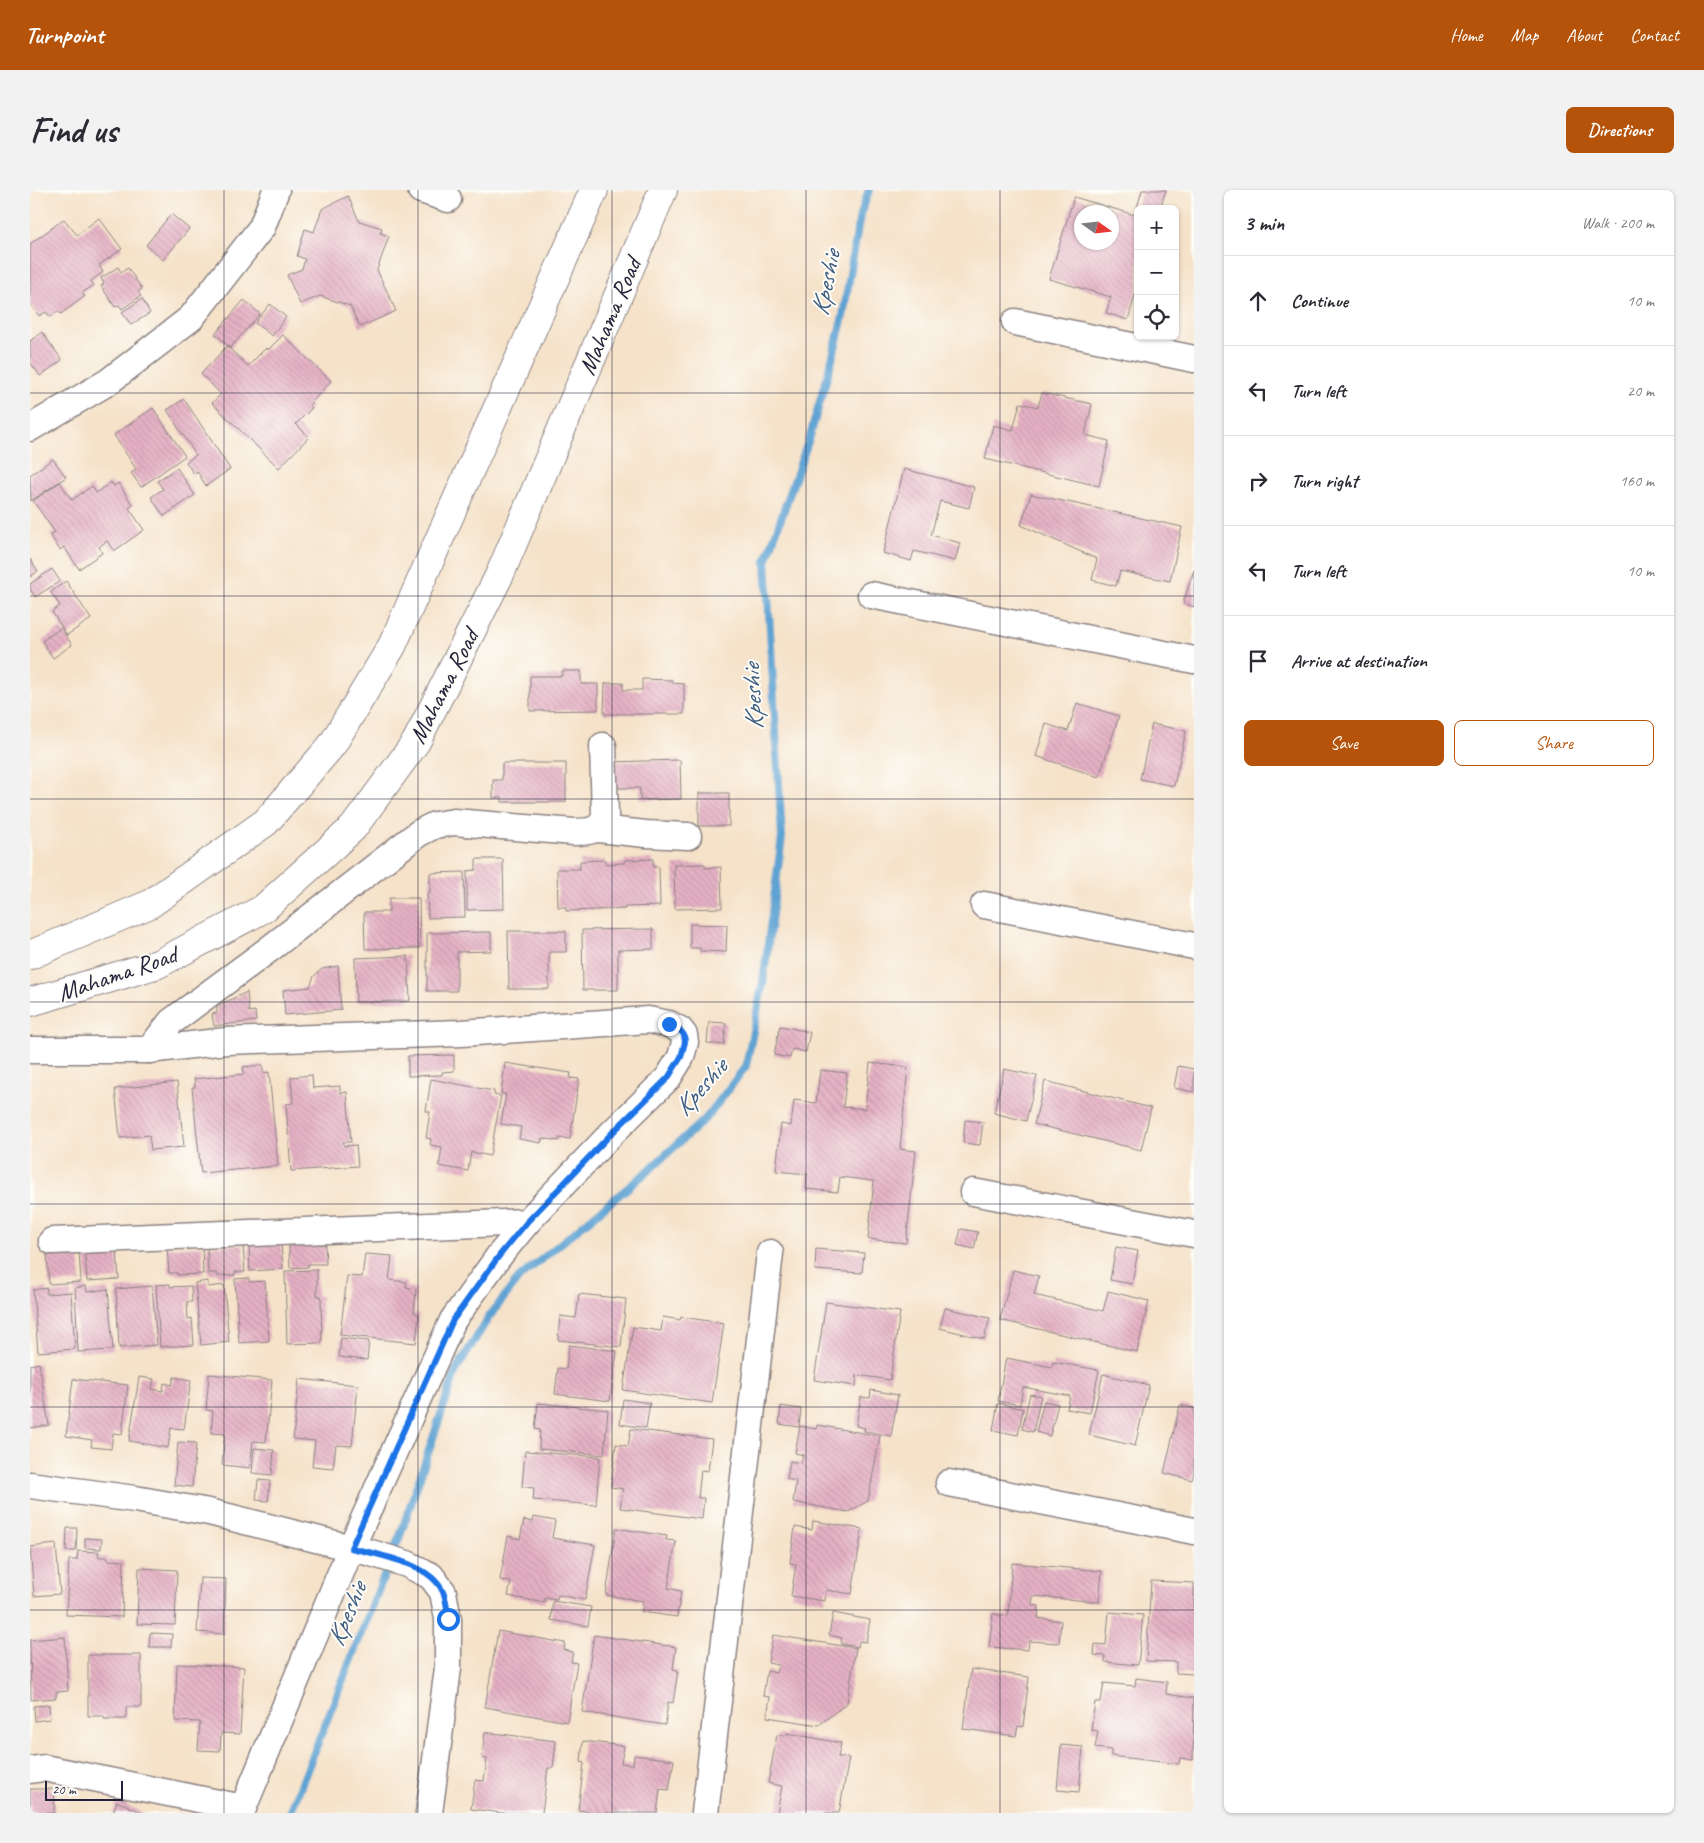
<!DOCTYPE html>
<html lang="en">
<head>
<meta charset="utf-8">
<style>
	:root { --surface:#fff; --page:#f2f2f3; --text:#2b2b33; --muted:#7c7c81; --line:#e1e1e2; --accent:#b45309 }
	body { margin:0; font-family:Caveat,sans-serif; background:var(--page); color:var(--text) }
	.controls { position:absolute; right:15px; top:15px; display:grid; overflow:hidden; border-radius:8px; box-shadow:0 1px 4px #0004 }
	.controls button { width:45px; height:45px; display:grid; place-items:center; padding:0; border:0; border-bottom:1px solid var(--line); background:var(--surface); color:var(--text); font:25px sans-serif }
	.compass { position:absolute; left:1044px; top:15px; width:45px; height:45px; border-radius:50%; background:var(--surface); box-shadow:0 1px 4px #0004; rotate:104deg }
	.scale { position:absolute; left:15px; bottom:12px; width:78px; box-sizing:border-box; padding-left:5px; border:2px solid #22223b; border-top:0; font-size:14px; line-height:18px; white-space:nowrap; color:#22223b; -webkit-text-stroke:4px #fdfcf7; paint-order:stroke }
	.stop { position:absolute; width:15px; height:15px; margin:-11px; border:4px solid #1a73e8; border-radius:50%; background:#fff }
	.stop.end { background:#1a73e8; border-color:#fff; box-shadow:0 1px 5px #0008 }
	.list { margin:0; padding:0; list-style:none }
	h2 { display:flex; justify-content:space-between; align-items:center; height:65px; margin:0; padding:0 20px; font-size:21px }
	h2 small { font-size:16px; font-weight:400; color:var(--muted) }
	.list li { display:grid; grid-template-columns:32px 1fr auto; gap:15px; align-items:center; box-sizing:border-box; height:90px; padding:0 20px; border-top:1px solid var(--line) }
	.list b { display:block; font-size:19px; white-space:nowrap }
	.list em { font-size:16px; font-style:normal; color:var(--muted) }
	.actions { display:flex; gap:10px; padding:15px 20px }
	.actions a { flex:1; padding:11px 0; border:1px solid var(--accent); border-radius:8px; text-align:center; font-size:18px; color:var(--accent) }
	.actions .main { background:var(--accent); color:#fff }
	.icon { flex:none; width:28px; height:28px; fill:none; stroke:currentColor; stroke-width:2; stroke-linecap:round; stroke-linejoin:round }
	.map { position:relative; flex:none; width:1164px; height:1623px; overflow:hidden; border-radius:8px }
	header { display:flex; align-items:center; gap:30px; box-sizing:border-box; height:70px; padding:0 25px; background:var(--accent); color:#fff }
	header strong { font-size:24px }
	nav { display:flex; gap:28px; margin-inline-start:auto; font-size:18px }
	.intro { display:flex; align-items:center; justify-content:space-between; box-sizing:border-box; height:120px; padding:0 30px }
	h1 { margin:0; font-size:35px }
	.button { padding:12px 22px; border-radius:8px; background:var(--accent); color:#fff; font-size:18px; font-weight:700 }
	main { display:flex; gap:30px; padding:0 30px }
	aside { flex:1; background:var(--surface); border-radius:8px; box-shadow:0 1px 4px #0004 }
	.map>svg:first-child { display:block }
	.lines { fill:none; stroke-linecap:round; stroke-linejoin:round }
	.stream { stroke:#5ea3d3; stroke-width:8 }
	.building { fill:url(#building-back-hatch); fill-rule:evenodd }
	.minor-casing { stroke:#8c8282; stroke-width:29 }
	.tertiary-casing { stroke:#8c8282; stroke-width:30 }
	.minor { stroke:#fff; stroke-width:26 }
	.tertiary { stroke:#fff; stroke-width:28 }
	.route { stroke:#1a73e8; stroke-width:6 }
	.grid { fill:none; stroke:#22223b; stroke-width:1; stroke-opacity:0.55 }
	.labels { text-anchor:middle; stroke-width:4; stroke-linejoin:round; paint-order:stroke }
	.street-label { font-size:25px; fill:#22223b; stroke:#fdfcf7 }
	.water-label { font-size:26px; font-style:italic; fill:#3d5c7f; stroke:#fdfcf7 }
</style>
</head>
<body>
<header>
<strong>Turnpoint</strong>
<nav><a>Home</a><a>Map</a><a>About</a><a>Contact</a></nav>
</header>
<div class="intro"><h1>Find us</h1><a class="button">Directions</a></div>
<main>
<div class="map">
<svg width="1164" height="1623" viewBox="0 0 1164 1623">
	<defs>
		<pattern id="building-back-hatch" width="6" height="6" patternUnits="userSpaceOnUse" patternTransform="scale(1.25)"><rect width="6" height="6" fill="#e5b1c4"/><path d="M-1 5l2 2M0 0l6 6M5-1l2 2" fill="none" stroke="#c498a9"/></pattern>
	</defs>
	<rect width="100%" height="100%" fill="#fdfcf7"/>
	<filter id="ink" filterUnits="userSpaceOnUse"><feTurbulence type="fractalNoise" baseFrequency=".02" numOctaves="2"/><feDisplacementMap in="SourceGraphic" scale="10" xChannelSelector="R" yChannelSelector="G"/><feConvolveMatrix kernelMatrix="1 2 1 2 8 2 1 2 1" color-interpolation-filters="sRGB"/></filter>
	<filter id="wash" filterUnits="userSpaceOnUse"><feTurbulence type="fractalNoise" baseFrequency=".0096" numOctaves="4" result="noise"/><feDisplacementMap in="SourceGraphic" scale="20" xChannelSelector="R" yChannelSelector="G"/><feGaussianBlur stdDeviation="1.12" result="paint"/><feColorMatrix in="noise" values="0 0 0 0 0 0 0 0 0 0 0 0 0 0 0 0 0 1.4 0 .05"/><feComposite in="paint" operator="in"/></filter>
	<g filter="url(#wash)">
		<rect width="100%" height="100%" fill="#f5e2c9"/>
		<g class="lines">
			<polyline class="stream" points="260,1623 371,1343 426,1180 459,1127 489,1088 618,981 678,926 716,876 733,792 752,647 736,371 780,246 803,166 813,126 829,30 839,0"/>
		</g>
		<g id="blocks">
			<g class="building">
				<path d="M1112,0H1136L1130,19H1108V95L1098,130L1076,123L1081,107L1019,89L1044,7L1105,25ZM1052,22H1082V52H1052Z"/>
				<polygon points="318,6 329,31 352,38 350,43 359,46 347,80 366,121 330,137 320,116 290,106 270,114 257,85 272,79 275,69 267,66 275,39 284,42 292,19"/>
				<polygon points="141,24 159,39 133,70 116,55"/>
				<polygon points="69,28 92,59 69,75 73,82 61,91 64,95 52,103 55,106 31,124 28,121 20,127 16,122 9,126 0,114 0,54 34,29 47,45"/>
				<polygon points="88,77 91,82 98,78 112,99 108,102 111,106 92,119 89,115 85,117 71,96 74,94 71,88"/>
				<polygon points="112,109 120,123 101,135 92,122"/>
				<polygon points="214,110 230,124 200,158 185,144"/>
				<polygon points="240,114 256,127 242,146 225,133"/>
				<polygon points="12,142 32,170 10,186 0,172 0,151"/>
				<polygon points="253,145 301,191 279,215 282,218 266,234 279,247 249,278 182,213 191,204 171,184 197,156 218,176 236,158 238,160"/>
				<polygon points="1012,203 1062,214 1055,245 1079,251 1069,296 955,269 963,235 983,240 990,213 1008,217"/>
				<polygon points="154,209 200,279 176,296 167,281 164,284 156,272 166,265 137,220"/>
				<polygon points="123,218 155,266 111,297 101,283 106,279 84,245"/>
				<polygon points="23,269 36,287 1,311 0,285"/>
				<polygon points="147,278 165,305 134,326 121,307 133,299 127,291"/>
				<polygon points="874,279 944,297 939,318 910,311 901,345 930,353 925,371 884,361 881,371 853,363"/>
				<polygon points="30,292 42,310 62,296 66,303 81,292 84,296 88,293 103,315 99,318 114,340 84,361 77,351 69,357 72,363 49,379 34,357 30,360 20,345 25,342 3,311"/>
				<polygon points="1001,304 1152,337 1140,391 1090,381 1086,396 1062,390 1067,369 991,335"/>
				<polygon points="0,369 8,381 0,387"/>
				<polygon points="22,379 30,391 5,407 0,399 0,394"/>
				<polygon points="1164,380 1164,417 1153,413"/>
				<polygon points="36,391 61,429 37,445 22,422 30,416 21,402"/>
				<polygon points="31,438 42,455 23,468 12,451"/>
				<polygon points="532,481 551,481 551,494 568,494 568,520 500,521 500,486 532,486"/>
				<polygon points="612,489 642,490 642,493 654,494 654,524 574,524 575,493 593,493 593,500 612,500"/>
				<polygon points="1047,513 1089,526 1069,587 1006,566 1016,534 1038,541"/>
				<polygon points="1122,534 1156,541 1144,596 1110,589"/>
				<polygon points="650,570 651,609 610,610 610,598 579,598 579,572"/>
				<polygon points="472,573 536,573 536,612 472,612 472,607 463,608 463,590 472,590"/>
				<rect x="669" y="603" width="30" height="33"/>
				<polygon points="446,669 473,669 474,719 437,720 437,681 446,680"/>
				<polygon points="623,669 623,677 629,677 630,716 595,717 595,719 536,721 536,717 528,717 527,679 550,679 550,671 575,670 575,674 594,673 595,670"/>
				<polygon points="675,674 675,678 691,677 692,718 645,719 644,675"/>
				<polygon points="434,682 435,727 398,728 397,703 400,703 400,683"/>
				<polygon points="359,708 389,708 390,758 335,759 334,722 359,722"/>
				<polygon points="660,734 697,735 696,762 670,761 670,758 660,758"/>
				<polygon points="623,739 623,759 588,760 588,800 553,800 552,740"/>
				<polygon points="478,741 536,741 536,762 519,762 519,799 479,799"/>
				<polygon points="461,742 461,761 427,762 427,801 397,801 397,743"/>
				<polygon points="378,766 380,811 326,812 325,768"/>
				<polygon points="308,776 311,820 255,825 253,800 280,797 284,786 292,779"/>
				<polygon points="217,802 219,822 225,821 226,831 184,836 182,824 187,823 187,816"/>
				<polygon points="679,832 696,833 694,855 677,853"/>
				<polygon points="750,836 780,842 776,862 762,859 760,868 744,865"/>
				<polygon points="424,865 424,881 412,882 412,885 378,886 378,866"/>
				<polygon points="475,873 541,883 540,888 549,889 540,949 529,948 529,951 512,948 511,953 489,949 491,937 471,934 476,904 471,904"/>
				<polygon points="840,873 878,877 870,959 886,961 876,1053 838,1049 844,991 810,987 808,1002 776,999 777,984 746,981 751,934 761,936 764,910 786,913 790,880 817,883 813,917 835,919"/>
				<polygon points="233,875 233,883 239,882 248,976 171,983 162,898 165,897 164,889 214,884 213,877"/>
				<polygon points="1148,876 1164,879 1164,902 1144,898"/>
				<polygon points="974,879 1007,886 996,931 964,923"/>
				<polygon points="282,885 283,898 310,896 310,903 317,902 321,952 313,952 314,956 326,955 328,976 261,981 256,914 263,913 261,887"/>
				<polygon points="401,889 464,901 464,905 471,906 460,966 441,962 438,981 409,976 412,957 400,955 401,949 396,948 400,922 396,921"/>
				<polygon points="1015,891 1121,918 1111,960 1004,934"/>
				<polygon points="147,892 154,957 121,960 119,945 90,948 85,899"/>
				<polygon points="935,930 953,932 950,955 933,953"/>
				<polygon points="931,1039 948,1042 944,1059 927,1055"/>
				<polygon points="251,1053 253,1079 220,1081 219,1055"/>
				<polygon points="295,1054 296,1074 278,1074 278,1077 260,1078 259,1055"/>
				<polygon points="213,1055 215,1082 205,1082 205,1085 188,1086 187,1083 178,1083 177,1056"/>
				<polygon points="172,1056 173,1084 147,1085 147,1083 139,1083 137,1058"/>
				<polygon points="1086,1057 1108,1061 1102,1094 1080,1090"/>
				<polygon points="786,1059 834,1063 832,1083 785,1080"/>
				<polygon points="87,1061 89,1089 57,1091 55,1064"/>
				<polygon points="49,1062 51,1092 19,1094 17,1065"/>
				<polygon points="335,1064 362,1066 359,1090 377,1092 376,1097 386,1099 384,1123 389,1124 386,1153 310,1145 317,1086 332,1087"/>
				<polygon points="287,1080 287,1106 291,1106 292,1153 257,1154 255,1081"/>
				<polygon points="983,1080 1009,1086 1004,1105 1073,1121 1078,1101 1119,1111 1107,1162 970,1130"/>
				<polygon points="219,1088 219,1092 235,1091 239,1151 209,1153 205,1089"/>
				<polygon points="178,1091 178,1097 194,1095 199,1152 171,1155 165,1093"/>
				<polygon points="140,1094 140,1097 161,1096 162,1112 157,1112 158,1129 162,1128 164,1155 130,1157 126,1095"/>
				<polygon points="56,1096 57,1102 78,1099 83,1160 48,1162 45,1098"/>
				<polygon points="122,1096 127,1155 89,1158 86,1099"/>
				<polygon points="17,1098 17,1104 41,1102 45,1159 8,1162 3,1100"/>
				<polygon points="549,1104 596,1109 591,1157 528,1150 530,1126 546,1128"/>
				<polygon points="796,1112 870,1122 860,1190 827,1185 826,1196 784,1190"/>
				<polygon points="915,1118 960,1128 954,1149 910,1138"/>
				<polygon points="633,1127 650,1130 651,1127 694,1133 682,1213 593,1200 603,1137 631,1141"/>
				<polygon points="311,1148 339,1151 337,1170 309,1167"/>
				<polygon points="539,1155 587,1161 580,1211 525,1204 528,1178 536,1179"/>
				<polygon points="976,1168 1022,1177 1023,1172 1069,1180 1060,1223 1037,1219 1040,1206 993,1197 990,1215 968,1211"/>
				<polygon points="9,1173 19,1235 0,1238 0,1175"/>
				<polygon points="179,1184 242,1190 236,1252 223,1251 220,1278 192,1275 195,1244 181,1243 183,1221 176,1220"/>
				<polygon points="1073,1184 1119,1195 1105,1256 1059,1245"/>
				<polygon points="109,1187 124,1189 122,1199 133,1201 134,1193 142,1195 144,1187 161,1190 154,1239 141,1238 138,1258 99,1251"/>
				<polygon points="43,1189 98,1195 92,1244 83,1243 81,1259 61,1257 62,1250 36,1246"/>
				<polygon points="269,1189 328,1195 322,1256 306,1255 303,1278 282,1276 285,1251 263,1249"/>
				<polygon points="841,1200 868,1205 861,1246 834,1241 835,1238 826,1236 831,1207 840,1208"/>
				<polygon points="1000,1204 1011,1206 1003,1242 992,1239"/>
				<polygon points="593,1209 620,1213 616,1238 590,1234"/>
				<polygon points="1014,1211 1028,1214 1020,1246 1006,1242"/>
				<polygon points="508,1213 578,1220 574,1265 509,1259 510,1240 505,1239"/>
				<polygon points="968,1213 993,1219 988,1245 963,1240"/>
				<polygon points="1150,1215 1164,1218 1164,1282 1162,1290 1134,1283"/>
				<polygon points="751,1216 771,1219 769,1237 749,1234"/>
				<polygon points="787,1235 850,1246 838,1311 818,1322 763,1312 766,1291 757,1289 760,1271 771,1273 773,1265 765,1263 770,1236 786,1239"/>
				<polygon points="601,1239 682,1249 678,1281 671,1280 668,1308 674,1308 672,1329 590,1318 593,1299 581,1297 586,1254 598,1256"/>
				<polygon points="148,1252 166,1253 162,1297 144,1295"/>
				<polygon points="224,1258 244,1260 242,1285 222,1283"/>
				<polygon points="495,1261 570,1267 566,1315 503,1310 504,1298 492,1297"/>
				<polygon points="228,1290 240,1291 238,1311 226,1310"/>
				<polygon points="504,1327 525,1331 522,1348 565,1355 555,1410 528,1405 527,1410 515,1408 515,1413 478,1406 481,1392 470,1390 478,1346 490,1349 494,1330 503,1332"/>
				<polygon points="783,1331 832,1339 822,1404 796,1400 795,1411 761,1406 766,1374 760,1373 765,1337 782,1340"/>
				<polygon points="37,1338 47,1338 46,1361 36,1361"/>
				<polygon points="586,1338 637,1346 636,1350 646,1351 638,1398 651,1401 647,1427 612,1422 613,1411 576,1405"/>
				<polygon points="55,1348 72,1349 71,1359 55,1358"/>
				<polygon points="26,1354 30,1404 4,1406 0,1357"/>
				<polygon points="48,1361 69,1362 68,1367 78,1367 78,1370 94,1371 92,1427 36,1425 39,1370 47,1370"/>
				<polygon points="982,1373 1072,1381 1069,1412 1003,1406 1002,1415 1009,1416 1008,1428 1031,1431 1029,1453 999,1451 998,1460 959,1457 963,1424 978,1426"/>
				<polygon points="109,1378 147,1380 145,1435 107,1434"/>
				<polygon points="170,1388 196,1389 194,1444 167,1442"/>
				<polygon points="1121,1391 1164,1393 1164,1484 1146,1483 1146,1472 1116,1471"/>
				<polygon points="523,1411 561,1417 558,1436 521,1430"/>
				<polygon points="1079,1422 1113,1425 1108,1475 1075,1472 1075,1466 1064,1465 1065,1454 1076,1455"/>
				<polygon points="803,1423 840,1430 836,1452 829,1451 828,1457 811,1454 812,1448 799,1445"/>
				<polygon points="468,1441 535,1453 534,1460 543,1462 541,1472 547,1473 537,1532 455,1517"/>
				<polygon points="120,1443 142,1444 141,1457 119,1457"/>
				<polygon points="564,1445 646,1457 643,1479 648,1480 643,1513 638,1512 635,1535 552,1522"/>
				<polygon points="743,1445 826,1458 817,1513 789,1535 737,1527 740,1507 733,1506 737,1481 746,1483 748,1475 738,1473"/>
				<polygon points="35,1447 38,1501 26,1502 26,1508 1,1510 0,1450"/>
				<polygon points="58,1465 111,1465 111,1517 96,1517 96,1529 74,1529 74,1526 58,1526"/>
				<polygon points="147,1474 214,1477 210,1544 191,1543 190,1561 168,1560 170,1532 145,1531"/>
				<polygon points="941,1479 999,1487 993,1537 988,1536 986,1546 933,1539"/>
				<polygon points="1106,1488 1137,1492 1136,1504 1164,1508 1163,1570 1150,1568 1149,1574 1081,1566 1081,1560 1065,1558 1068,1541 1061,1540 1065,1512 1071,1512 1074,1493 1105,1496"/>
				<polygon points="19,1515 20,1529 5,1531 4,1516"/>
				<polygon points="455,1542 526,1551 523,1578 518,1578 512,1623 472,1623 441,1619 445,1590 454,1591 457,1569 452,1568"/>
				<polygon points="757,1543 811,1553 808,1567 819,1568 809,1623 747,1623 752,1596 738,1593 747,1545 756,1546"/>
				<polygon points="553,1551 594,1556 591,1573 603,1575 604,1565 644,1570 639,1600 630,1599 627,1623 569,1623 548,1620 554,1573 551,1572"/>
				<polygon points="1031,1555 1053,1557 1049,1602 1027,1600"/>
				<polygon points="0,1599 25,1599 24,1623 0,1623"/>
				<polygon points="87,1611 113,1623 83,1623"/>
			</g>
		</g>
	</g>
	<g filter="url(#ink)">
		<use href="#blocks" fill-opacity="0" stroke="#8c8282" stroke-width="1"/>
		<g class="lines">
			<g class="minor-casing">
				<g id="minor">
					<polyline points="391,0 418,9"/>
					<polyline points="985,132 1164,169"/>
					<polyline points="0,238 78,192 161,128 232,37 246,0"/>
					<polyline points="841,405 1164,470"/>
					<polyline points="568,639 616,644 658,646"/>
					<polyline points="954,715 1164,756"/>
					<polyline points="0,860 119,860 196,851 431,843 618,830 639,834 650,840 654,845 655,852 651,867 638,888 582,943 497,1032 469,1066 423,1130 321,1358 211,1623"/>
					<path d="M119,860L141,832L242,757L389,643L405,635L424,632L544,642C559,642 571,641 575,626L573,556"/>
					<polyline points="943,1002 1164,1044"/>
					<polyline points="22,1051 497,1032"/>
					<polyline points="919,1293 1164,1341"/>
					<polyline points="0,1295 105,1309 179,1322 341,1363 377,1374 401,1386 413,1402 418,1429 418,1478 399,1623"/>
					<polyline points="0,1580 14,1578 213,1618"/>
					<polyline points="675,1623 740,1063"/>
				</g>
			</g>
			<g class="tertiary-casing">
				<g id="tertiary">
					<polyline points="0,765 120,714 236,632 302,555 362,456 564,0"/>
					<polyline points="0,812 128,774 233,719 323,638 386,552 470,384 633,0"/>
				</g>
			</g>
			<use href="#minor" class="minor"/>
			<use href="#tertiary" class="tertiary"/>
		</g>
	</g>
	<g class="lines" filter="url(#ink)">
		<path class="route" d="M418,1429C417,1421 417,1410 413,1402C400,1373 349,1365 321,1358L423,1130L469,1066L497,1032L582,943L638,888L651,867L655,852L654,845L650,840L639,834"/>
	</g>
	<path class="grid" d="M194,0V1623M388,0V1623M582,0V1623M776,0V1623M970,0V1623M0,203H1164M0,406H1164M0,609H1164M0,812H1164M0,1014H1164M0,1217H1164M0,1420H1164"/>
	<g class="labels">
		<g class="street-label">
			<text transform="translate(579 126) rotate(-67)" y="9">Mahama Road</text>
			<text transform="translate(413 496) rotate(-63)" y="9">Mahama Road</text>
			<text transform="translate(87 783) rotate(-19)" y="9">Mahama Road</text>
		</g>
		<g class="water-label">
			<text transform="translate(795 93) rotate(-79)" y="9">Kpeshie</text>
			<text transform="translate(722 507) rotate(-93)" y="9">Kpeshie</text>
			<text transform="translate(670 897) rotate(-49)" y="9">Kpeshie</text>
			<text transform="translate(316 1424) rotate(-68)" y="9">Kpeshie</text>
		</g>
	</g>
</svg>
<div class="controls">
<button>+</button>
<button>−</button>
<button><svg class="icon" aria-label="locate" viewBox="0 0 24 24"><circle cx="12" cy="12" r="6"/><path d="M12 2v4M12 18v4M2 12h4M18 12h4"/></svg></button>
</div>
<svg class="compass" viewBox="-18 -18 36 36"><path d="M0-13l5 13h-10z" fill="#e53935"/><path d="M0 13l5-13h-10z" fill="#7c7c81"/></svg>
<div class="scale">20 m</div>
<div class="stop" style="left:418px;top:1429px"></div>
<div class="stop end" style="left:639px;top:834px"></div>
</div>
<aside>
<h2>3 min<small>Walk · 200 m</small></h2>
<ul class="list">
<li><svg class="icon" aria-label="ahead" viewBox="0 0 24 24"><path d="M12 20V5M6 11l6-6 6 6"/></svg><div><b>Continue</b></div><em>10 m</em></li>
<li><svg class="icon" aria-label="left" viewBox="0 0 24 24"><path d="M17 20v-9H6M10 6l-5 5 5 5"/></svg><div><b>Turn left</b></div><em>20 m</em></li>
<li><svg class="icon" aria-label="right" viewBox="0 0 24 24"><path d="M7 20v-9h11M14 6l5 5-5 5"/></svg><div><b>Turn right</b></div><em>160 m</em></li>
<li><svg class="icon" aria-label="left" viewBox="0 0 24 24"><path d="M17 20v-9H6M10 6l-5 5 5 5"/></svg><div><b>Turn left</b></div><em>10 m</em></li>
<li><svg class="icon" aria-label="arrive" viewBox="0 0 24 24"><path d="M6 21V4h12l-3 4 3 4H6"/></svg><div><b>Arrive at destination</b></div></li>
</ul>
<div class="actions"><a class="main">Save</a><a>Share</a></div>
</aside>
</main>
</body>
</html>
